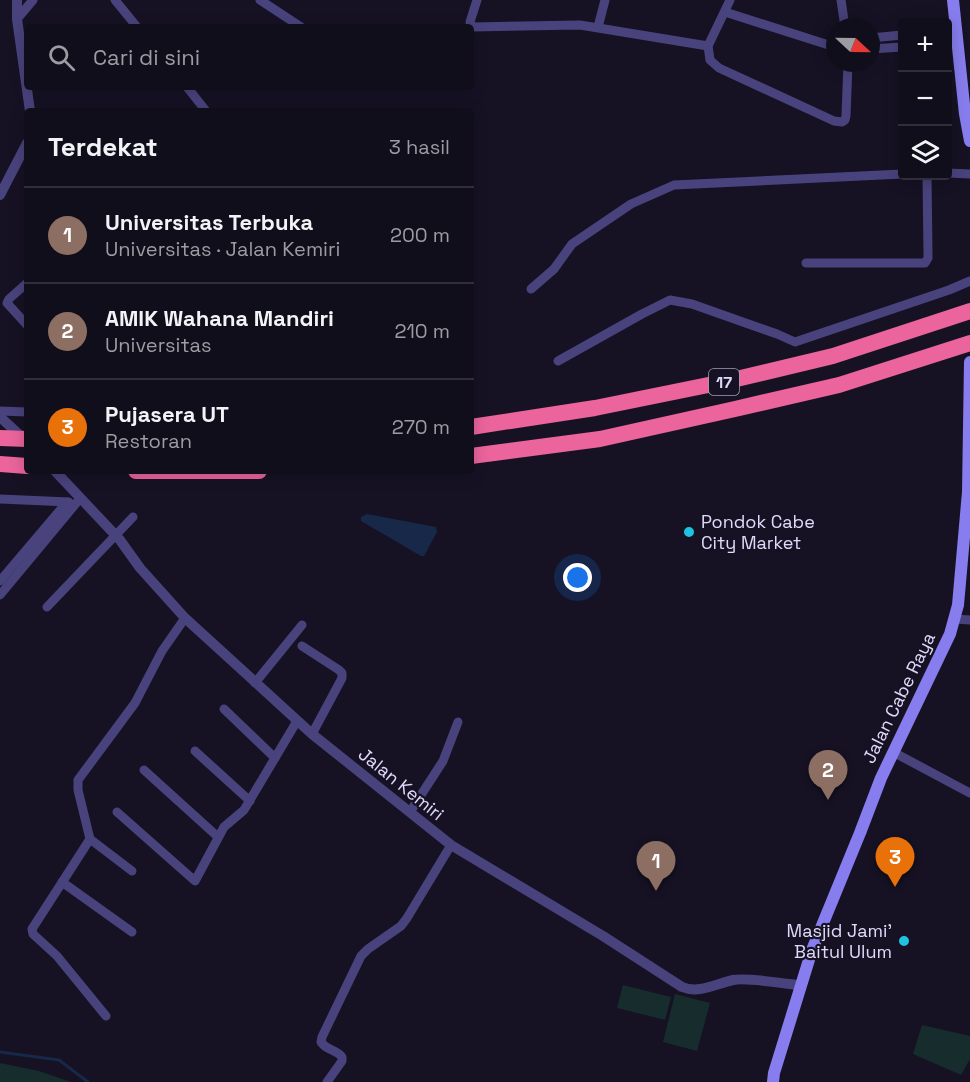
<!DOCTYPE html>
<html lang="id">
<head>
<meta charset="utf-8">
<style>
	:root { --surface:#100e1b; --page:#1e1c28; --text:#f1f3f6; --muted:#9c9ca3; --line:#302e3a; --accent:#db2777 }
	body { margin:0; font-family:"Space Grotesk",sans-serif; background:var(--page); color:var(--text) }
	.controls { position:absolute; right:18px; top:18px; display:grid; overflow:hidden; border-radius:6px; box-shadow:0 3px 15px #0003 }
	.controls button { width:54px; height:54px; display:grid; place-items:center; padding:0; border:0; border-bottom:2px solid var(--line); background:var(--surface); color:var(--text); font:30px sans-serif }
	.compass { position:absolute; left:826px; top:18px; width:54px; height:54px; border-radius:50%; background:var(--surface); box-shadow:0 3px 15px #0003; rotate:112deg }
	.you { position:absolute; left:578px; top:578px; width:21px; height:21px; margin:-15px; border:4px solid #fff; border-radius:50%; background:#1a73e8; box-shadow:0 0 0 9px #1a73e833 }
	.badge { display:grid; place-items:center; width:39px; height:39px; border-radius:50%; background:var(--accent); color:#fff; font-size:20px; font-weight:700 }
	.pin { position:absolute; translate:-50% -50px; filter:drop-shadow(0 2px 3px #0008) }
	.pin::after { content:''; position:absolute; top:32px; width:21px; height:18px; background:inherit; clip-path:polygon(0 0,100% 0,50% 100%) }
	.list { margin:0; padding:0; list-style:none }
	h2 { display:flex; justify-content:space-between; align-items:center; height:78px; margin:0; padding:0 24px; font-size:26px }
	h2 small { font-size:20px; font-weight:400; color:var(--muted) }
	.list li { display:grid; grid-template-columns:39px 1fr auto; gap:18px; align-items:center; box-sizing:border-box; height:96px; padding:0 24px; border-top:2px solid var(--line) }
	.list b { display:block; font-size:22px; white-space:nowrap }
	.list p { margin:0; font-size:20px; white-space:nowrap; color:var(--muted) }
	.list em { font-size:20px; font-style:normal; color:var(--muted) }
	.icon { flex:none; width:33px; height:33px; fill:none; stroke:currentColor; stroke-width:2; stroke-linecap:round; stroke-linejoin:round }
	.map { position:relative; flex:none; width:970px; height:1082px; overflow:hidden }
	.search { position:absolute; background:var(--surface); box-shadow:0 3px 15px #0003; left:24px; top:24px; width:450px; height:66px; display:flex; align-items:center; gap:15px; box-sizing:border-box; padding:0 21px; border-radius:6px; color:var(--muted); font-size:22px }
	.panel { position:absolute; background:var(--surface); box-shadow:0 3px 15px #0003; left:24px; top:108px; width:450px; height:366px; border-radius:6px }
	.map>svg:first-child { display:block }
	.green { fill:#162c2d }
	.water { fill:#172848 }
	.lines { fill:none; stroke-linecap:round; stroke-linejoin:round }
	.stream { stroke:#172848; stroke-width:3 }
	.minor { stroke:#49437d; stroke-width:9 }
	.tertiary { stroke:#49437d; stroke-width:10 }
	.secondary { stroke:#877dee; stroke-width:12 }
	.motorway { stroke:#eb649c; stroke-width:16 }
	.poi-dot { fill:#1fc2e1; stroke:#161224; stroke-width:2 }
	.labels { text-anchor:middle; stroke-width:4.5; stroke-linejoin:round; paint-order:stroke }
	.shield { fill:#161224; stroke:#a39eba; stroke-width:1.5 }
	.shield-label { font-size:16px; font-weight:bold; fill:#e0dafa }
	.poi-label { font-size:18px; fill:#e0dafa; stroke:#161224; text-anchor:start }
	.street-label { font-size:18px; fill:#e0dafa; stroke:#161224 }
</style>
</head>
<body>
<div class="map">
<svg width="970" height="1082" viewBox="0 0 970 1082">
	<rect width="100%" height="100%" fill="#161224"/>
	<g class="green">
		<polygon points="623,985 671,997 665,1020 617,1008"/>
		<polygon points="675,994 710,1003 697,1051 663,1042"/>
		<polygon points="922,1025 970,1036 970,1059 961,1075 913,1054"/>
		<polygon points="0,1063 39,1071 71,1082 0,1082"/>
	</g>
	<polygon class="water" points="367,514 436,527 437,532 424,556 421,556 361,521 361,517"/>
	<g class="lines">
		<polyline class="stream" points="0,1052 59,1060 88,1082"/>
		<g class="minor">
			<polyline points="115,0 137,27"/>
			<polyline points="260,0 301,27"/>
			<polyline points="477,0 470,22 472,27 580,25 708,46"/>
			<polyline points="730,0 708,46 710,60 719,68 834,121 842,122 845,120 846,116 848,63"/>
			<polyline points="841,0 845,27"/>
			<polyline points="725,12 835,47"/>
			<polyline points="17,19 33,0"/>
			<polyline points="598,27 605,0"/>
			<polyline points="871,38 902,35"/>
			<polyline points="871,49 902,47"/>
			<polyline points="187,87 206,111"/>
			<polyline points="948,173 970,174"/>
			<polyline points="806,263 925,263 928,258 928,254 927,176"/>
			<polyline points="27,283 9,299 7,303 27,325"/>
			<polyline points="531,289 554,269 572,244 631,204 674,185 902,174"/>
			<polyline points="558,361 642,314 670,300 692,304 777,334 795,342 949,290 970,281"/>
			<polyline points="0,411 27,412"/>
			<polyline points="0,499 69,502"/>
			<polyline points="0,581 67,502"/>
			<polyline points="0,595 78,501"/>
			<polyline points="47,607 133,517"/>
			<polyline points="955,619 970,620"/>
			<polyline points="302,646 339,670 342,673 342,678 312,734"/>
			<polyline points="255,683 302,625"/>
			<polyline points="224,709 275,758"/>
			<polyline points="195,751 250,801"/>
			<polyline points="893,752 970,793"/>
			<polyline points="144,770 218,837"/>
			<polyline points="117,812 195,881 224,827 244,810 297,721"/>
			<polyline points="410,812 443,761 458,722"/>
			<polyline points="90,839 132,871"/>
			<polyline points="62,882 132,932"/>
			<polyline points="106,1016 57,956 33,934 32,929 90,839 78,790 78,780 135,703 162,651 185,618"/>
			<path d="M327,1082L342,1061V1057C337,1050 326,1050 321,1042L322,1037L361,956L368,949L401,926L407,918L451,845"/>
		</g>
		<g class="tertiary">
			<polyline points="17,0 17,19 30,111"/>
			<polyline points="0,195 27,143"/>
			<polyline points="0,417 24,439"/>
			<path d="M55,471L120,540L140,568L185,618L312,734L451,845L603,936L682,987C699,994 715,984 733,980C748,977 783,984 800,985"/>
		</g>
		<g class="secondary">
			<polyline points="953,0 965,114 970,141"/>
			<polyline points="773,1082 774,1073 812,950 860,833 881,778 950,634 958,605 968,492 970,362"/>
		</g>
		<g class="motorway">
			<polyline points="471,427 595,408 728,381 833,356 970,311"/>
			<polyline points="0,438 27,439"/>
			<polyline points="471,456 600,439 735,409 839,385 970,343"/>
			<polyline points="0,464 27,466"/>
			<polyline points="136,471 259,471"/>
		</g>
	</g>
	<g class="poi-dot">
		<circle cx="689" cy="532" r="6"/>
		<circle cx="904" cy="941" r="6"/>
	</g>
	<g class="labels">
		<rect class="shield" x="709" y="369" width="30" height="26" rx="4.5"/>
		<g class="shield-label">
			<text x="724" y="388">17</text>
		</g>
		<g class="poi-label">
			<text x="701" y="528">Pondok Cabe<tspan x="701" dy="21">City Market</tspan></text>
			<text x="892" y="937" text-anchor="end">Masjid Jami'<tspan x="892" dy="21">Baitul Ulum</tspan></text>
		</g>
		<g class="street-label">
			<text transform="translate(899 698) rotate(-64)" y="6">Jalan Cabe Raya</text>
			<text transform="translate(401 784) rotate(39)" y="6">Jalan Kemiri</text>
		</g>
	</g>
</svg>
<div class="controls">
<button>+</button>
<button>−</button>
<button><svg class="icon" aria-label="layers" viewBox="0 0 24 24"><path d="M12 4l9 5-9 5-9-5zM3 14l9 5 9-5"/></svg></button>
</div>
<svg class="compass" viewBox="-18 -18 36 36"><path d="M0-13l5 13h-10z" fill="#e53935"/><path d="M0 13l5-13h-10z" fill="#9c9ca3"/></svg>
<div class="you"></div>
<div class="pin badge" style="left:656px;top:891px;background:#8d6e63">1</div>
<div class="pin badge" style="left:828px;top:800px;background:#8d6e63">2</div>
<div class="pin badge" style="left:895px;top:887px;background:#e8710a">3</div>
<div class="search"><svg class="icon" aria-label="search" viewBox="0 0 24 24"><circle cx="10" cy="10" r="6"/><path d="M15 15l6 6"/></svg>Cari di sini</div>
<section class="panel">
<h2>Terdekat<small>3 hasil</small></h2>
<ul class="list">
<li><span class="badge" style="background:#8d6e63">1</span><div><b>Universitas Terbuka</b><p>Universitas · Jalan Kemiri</p></div><em>200 m</em></li>
<li><span class="badge" style="background:#8d6e63">2</span><div><b>AMIK Wahana Mandiri</b><p>Universitas</p></div><em>210 m</em></li>
<li><span class="badge" style="background:#e8710a">3</span><div><b>Pujasera UT</b><p>Restoran</p></div><em>270 m</em></li>
</ul>
</section>
</div>
</body>
</html>
